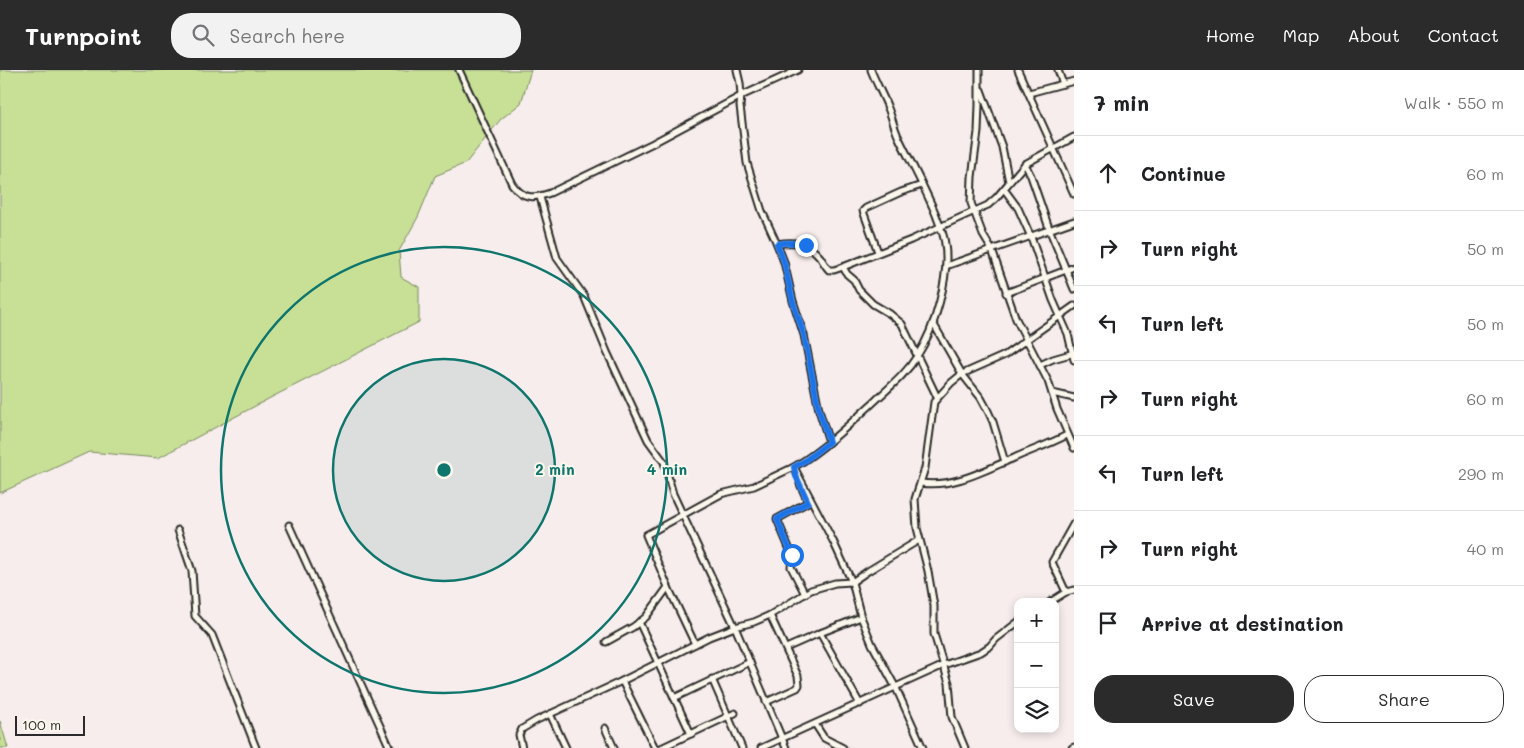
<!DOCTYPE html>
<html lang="en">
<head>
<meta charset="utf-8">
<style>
	:root { --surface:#fff; --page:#f2f2f2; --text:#202124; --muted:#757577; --line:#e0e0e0; --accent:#2b2b2b }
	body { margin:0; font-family:Mali,sans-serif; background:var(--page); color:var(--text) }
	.controls { position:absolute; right:15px; bottom:15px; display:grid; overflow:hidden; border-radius:10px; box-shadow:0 2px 8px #0003 }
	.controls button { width:45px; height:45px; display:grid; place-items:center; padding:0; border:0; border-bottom:1px solid var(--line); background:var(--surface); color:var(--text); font:25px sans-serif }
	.scale { position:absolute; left:15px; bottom:12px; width:70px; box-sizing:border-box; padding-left:5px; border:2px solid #2b2b2b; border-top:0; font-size:14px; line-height:18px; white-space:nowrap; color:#2b2b2b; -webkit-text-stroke:4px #fbf7ec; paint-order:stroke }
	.stop { position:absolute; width:15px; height:15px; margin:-11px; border:4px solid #1a73e8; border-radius:50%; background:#fff }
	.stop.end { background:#1a73e8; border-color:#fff; box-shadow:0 1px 5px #0008 }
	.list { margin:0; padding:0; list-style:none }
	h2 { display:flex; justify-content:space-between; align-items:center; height:65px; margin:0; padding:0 20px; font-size:21px }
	h2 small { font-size:16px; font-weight:400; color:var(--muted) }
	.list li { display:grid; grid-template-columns:32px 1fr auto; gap:15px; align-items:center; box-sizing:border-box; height:75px; padding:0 20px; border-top:1px solid var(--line) }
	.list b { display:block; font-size:19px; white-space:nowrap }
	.list em { font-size:16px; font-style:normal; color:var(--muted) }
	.actions { display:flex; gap:10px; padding:15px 20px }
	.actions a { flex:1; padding:11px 0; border:1px solid var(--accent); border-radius:20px; text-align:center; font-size:18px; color:var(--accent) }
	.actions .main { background:var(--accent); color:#fff }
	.icon { flex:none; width:28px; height:28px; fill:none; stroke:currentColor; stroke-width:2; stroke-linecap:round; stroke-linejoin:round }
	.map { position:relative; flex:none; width:1074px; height:678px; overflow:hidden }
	header { display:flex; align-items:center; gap:30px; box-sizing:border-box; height:70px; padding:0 25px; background:var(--accent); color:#fff }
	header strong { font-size:24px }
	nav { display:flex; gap:28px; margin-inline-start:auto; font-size:18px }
	.search { width:350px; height:45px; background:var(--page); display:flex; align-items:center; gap:12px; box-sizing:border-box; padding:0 18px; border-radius:20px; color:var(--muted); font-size:19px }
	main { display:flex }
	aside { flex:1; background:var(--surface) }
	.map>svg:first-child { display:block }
	.green { fill:#c7e096; stroke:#798660 }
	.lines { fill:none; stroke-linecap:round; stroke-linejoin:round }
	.street-casing { stroke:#2b2b2b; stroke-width:9 }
	.street { stroke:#fbf7ec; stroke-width:5 }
	.route { stroke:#1a73e8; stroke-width:6 }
	.ring { fill:none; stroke:#0f766e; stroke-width:2.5 }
	.centre { fill:#0f766e; stroke:#fbf7ec; stroke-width:2.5 }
	.ring-label { font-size:15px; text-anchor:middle; font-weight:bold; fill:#0f766e; stroke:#fbf7ec; stroke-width:4; stroke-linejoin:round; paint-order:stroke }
</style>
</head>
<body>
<header>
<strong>Turnpoint</strong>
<div class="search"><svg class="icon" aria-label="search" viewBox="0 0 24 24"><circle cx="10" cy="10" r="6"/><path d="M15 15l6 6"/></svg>Search here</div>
<nav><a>Home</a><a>Map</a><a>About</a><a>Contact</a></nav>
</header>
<main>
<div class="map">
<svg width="1074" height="678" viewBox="0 0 1074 678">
	<rect width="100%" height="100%" fill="#f7edec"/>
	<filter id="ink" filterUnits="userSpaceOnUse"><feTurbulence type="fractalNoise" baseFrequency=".02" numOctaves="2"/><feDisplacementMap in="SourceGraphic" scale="10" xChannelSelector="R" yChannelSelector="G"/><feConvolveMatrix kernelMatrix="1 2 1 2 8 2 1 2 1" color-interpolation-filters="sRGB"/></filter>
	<g filter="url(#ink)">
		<g class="green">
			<polygon points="0,0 531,0 521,33 500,50 466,93 435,106 418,147 399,181 401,207 419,217 419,252 272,327 158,388 89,382 0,423"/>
			<polygon points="0,651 8,678 0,678"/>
		</g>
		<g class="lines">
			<g class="street-casing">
				<g id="street">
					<path d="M459,0L512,114C523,129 533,129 550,123L653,73L741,26L798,0"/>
					<polyline points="737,0 740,13 741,26 740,36 747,93 762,141 777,174 784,192 793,231 804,265 819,340 829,372"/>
					<path d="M871,0C876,13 883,25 888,38C892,48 894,57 898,66C911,93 925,118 936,145C939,154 944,164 945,174C950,206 935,259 917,286C906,304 891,316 876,330C850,354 824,379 794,397L833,471L852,512L861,547L872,574L896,618L923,678"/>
					<polyline points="979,0 979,35 978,62 972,107 971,133 983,165 992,180 1016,249 1048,311 1057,339 1074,378"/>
					<polyline points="1018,0 1074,124"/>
					<polyline points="1058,0 1063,14"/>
					<polyline points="981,20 1002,77 1009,112"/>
					<polyline points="1029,23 1074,11"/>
					<polyline points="1025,94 1031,106 1050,161 1074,219"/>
					<polyline points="1004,119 1018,138 1031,167 1053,230 1068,264 1074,290"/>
					<polyline points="540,127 557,188 584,226 607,282 648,370 664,392 673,424 735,557 786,678"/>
					<path d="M777,174C794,171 808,172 820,187C823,191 825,196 829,200H834L843,197L911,170L988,135L996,128L1025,94L1074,67"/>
					<polyline points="878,182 863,141 866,138 901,122 922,115"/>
					<polyline points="946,196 1074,151"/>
					<polyline points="843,197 847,204 854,210 859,220 873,234 890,244 902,254 937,327"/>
					<polyline points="1006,223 1074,197"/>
					<polyline points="933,253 962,304 981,328 988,341 993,352 1005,392"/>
					<polyline points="1040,295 1053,289 1074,283"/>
					<polyline points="1052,323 1074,328"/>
					<path d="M921,413C953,418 985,400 1014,388C1032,380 1050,374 1067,365"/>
					<polyline points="800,414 808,432 777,449 792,485 791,497 805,524"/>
					<polyline points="289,455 390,678"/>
					<polyline points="178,460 192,501 195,546 212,565 256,678"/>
					<polyline points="668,517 695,574"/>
					<polyline points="1066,522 1052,492 1074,453"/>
					<polyline points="1050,532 1066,522 1074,520"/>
					<polyline points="639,552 691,664"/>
					<polyline points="820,563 861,547"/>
					<polyline points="606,572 633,557 646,547 668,517 646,465 721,424 754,416 794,397 795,399"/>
					<polyline points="786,578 820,563 860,634"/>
					<polyline points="712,609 742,678"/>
					<polyline points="622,611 655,678"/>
					<polyline points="674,628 750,592"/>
					<polyline points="766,632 797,618 799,615 798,606 770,545"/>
					<polyline points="550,644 566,678"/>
					<polyline points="815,654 824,668 843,678"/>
					<polyline points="605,658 614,678"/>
					<polyline points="522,678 519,665 522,659 537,650 622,611 709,567 735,557 754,552 770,545 811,520 835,513 852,512 868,501 919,470"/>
					<polyline points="661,678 735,643"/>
					<polyline points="761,678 944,595 981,582 990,576 996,569 1018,552"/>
					<polyline points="965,678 952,647 949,613 934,564 934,536 928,501 917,458 915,429 925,398 934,332 951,313 962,304 1005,285 1074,236"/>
					<polyline points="1072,678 1074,677"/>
				</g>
			</g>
			<use href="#street" class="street"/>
		</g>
	</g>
	<g class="lines" filter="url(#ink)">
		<path class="route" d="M792,485L777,449L808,432L796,406L794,397L806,390L829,372L819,340L804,265L793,232L784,192L777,174C788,172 795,172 806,175"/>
	</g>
	<circle cx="444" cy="400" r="111" fill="#0f766e" fill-opacity=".12"/>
	<g class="ring">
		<circle cx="444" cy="400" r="111"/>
		<circle cx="444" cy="400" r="223"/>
	</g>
	<circle cx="444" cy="400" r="8" class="centre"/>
	<g class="ring-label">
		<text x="555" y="405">2 min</text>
		<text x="667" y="405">4 min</text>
	</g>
</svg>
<div class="controls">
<button>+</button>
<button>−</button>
<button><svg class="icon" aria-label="layers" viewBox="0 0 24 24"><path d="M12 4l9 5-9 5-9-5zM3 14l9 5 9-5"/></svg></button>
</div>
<div class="scale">100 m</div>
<div class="stop" style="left:792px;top:485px"></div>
<div class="stop end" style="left:806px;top:175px"></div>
</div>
<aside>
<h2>7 min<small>Walk · 550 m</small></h2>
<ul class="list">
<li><svg class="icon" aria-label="ahead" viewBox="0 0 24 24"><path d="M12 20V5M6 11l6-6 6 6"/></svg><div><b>Continue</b></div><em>60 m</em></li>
<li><svg class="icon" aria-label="right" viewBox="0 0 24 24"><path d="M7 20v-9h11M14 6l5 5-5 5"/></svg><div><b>Turn right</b></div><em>50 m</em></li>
<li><svg class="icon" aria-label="left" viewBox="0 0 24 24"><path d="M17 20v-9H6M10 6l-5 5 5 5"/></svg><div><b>Turn left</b></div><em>50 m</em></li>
<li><svg class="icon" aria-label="right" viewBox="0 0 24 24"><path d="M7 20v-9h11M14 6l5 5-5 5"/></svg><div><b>Turn right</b></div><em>60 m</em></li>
<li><svg class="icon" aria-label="left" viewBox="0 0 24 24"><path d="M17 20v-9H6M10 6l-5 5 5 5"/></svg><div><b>Turn left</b></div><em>290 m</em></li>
<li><svg class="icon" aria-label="right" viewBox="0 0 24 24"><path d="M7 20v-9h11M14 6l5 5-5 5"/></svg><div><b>Turn right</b></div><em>40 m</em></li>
<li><svg class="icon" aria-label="arrive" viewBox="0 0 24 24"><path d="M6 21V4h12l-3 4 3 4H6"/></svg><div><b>Arrive at destination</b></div></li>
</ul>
<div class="actions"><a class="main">Save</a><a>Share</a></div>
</aside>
</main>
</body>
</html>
